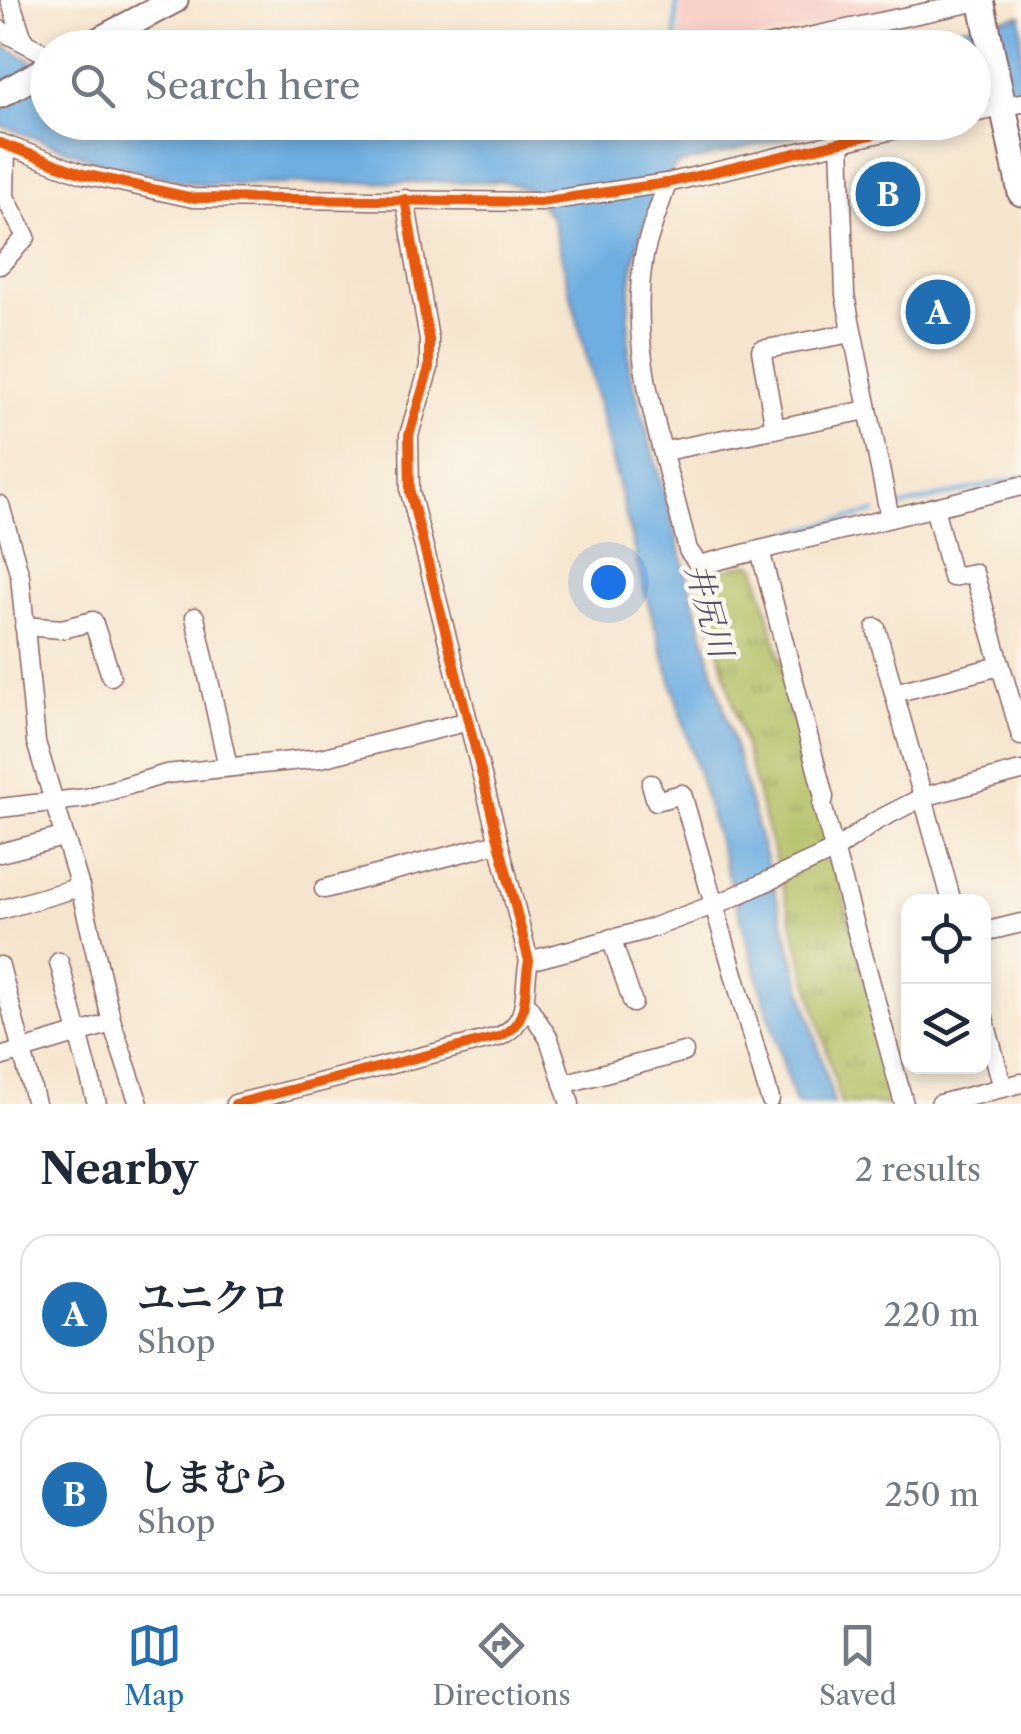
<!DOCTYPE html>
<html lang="en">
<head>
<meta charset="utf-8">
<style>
	:root { --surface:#fff; --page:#f2f2f3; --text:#1f2937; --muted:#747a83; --line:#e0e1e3; --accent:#1f6fb2 }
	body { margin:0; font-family:"Libre Caslon Text","Noto Serif JP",serif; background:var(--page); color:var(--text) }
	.controls { position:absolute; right:30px; bottom:30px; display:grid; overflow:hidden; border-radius:20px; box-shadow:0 5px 15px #0003 }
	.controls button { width:90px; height:90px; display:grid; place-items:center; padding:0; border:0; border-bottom:2px solid var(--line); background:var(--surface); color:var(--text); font:50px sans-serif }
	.you { position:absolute; left:608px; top:582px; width:35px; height:35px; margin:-25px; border:8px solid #fff; border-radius:50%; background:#1a73e8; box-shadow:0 0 0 15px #1a73e833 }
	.badge { display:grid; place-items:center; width:65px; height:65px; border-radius:50%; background:var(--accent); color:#fff; font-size:32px; font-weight:700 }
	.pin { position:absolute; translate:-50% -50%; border:5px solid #fff; box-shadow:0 2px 10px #0006 }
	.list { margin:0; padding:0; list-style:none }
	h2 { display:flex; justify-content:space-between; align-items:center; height:130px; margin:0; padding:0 40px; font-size:42px }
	h2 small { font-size:32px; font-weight:400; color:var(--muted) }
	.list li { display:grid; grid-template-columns:65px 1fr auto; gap:30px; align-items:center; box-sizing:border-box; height:160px; margin:0 20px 20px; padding:0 20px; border:2px solid var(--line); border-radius:30px }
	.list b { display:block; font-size:38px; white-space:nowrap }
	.list p { margin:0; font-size:32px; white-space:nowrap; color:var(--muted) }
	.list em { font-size:32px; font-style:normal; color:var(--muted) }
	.icon { flex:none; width:55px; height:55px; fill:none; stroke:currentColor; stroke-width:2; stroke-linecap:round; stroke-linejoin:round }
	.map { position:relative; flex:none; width:1021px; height:1104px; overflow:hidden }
	.search { position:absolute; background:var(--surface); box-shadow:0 5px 15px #0003; left:30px; right:30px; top:30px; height:110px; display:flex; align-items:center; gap:25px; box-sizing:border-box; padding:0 35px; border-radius:55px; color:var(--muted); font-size:38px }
	.sheet { height:490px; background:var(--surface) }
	nav { display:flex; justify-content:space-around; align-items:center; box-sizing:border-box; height:140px; border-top:2px solid var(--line); background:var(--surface); font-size:28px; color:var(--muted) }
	nav a { display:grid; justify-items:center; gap:5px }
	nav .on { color:var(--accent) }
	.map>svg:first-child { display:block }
	.built { fill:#f7d0c9 }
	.park { fill:url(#park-tufts); stroke:#7e6e46; stroke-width:2.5 }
	.water { fill:#6eaee1; stroke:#5c6686; stroke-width:2.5 }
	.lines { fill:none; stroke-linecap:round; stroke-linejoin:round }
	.stream { stroke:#6eaee1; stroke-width:4 }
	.minor-casing { stroke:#866464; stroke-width:21 }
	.highway-casing { stroke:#866464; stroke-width:29 }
	.minor { stroke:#fff; stroke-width:18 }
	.highway { stroke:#fff; stroke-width:25 }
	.cycleway-casing { stroke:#fbf7ec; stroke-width:16 }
	.cycleway { stroke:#e8590c; stroke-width:10 }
	.labels { text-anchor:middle; stroke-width:9; stroke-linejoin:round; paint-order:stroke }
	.water-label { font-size:32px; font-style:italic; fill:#57516b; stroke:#fbf7ec }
</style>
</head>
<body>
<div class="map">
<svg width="1021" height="1104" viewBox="0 0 1021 1104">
	<defs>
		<pattern id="park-tufts" width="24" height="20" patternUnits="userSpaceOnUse" patternTransform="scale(2.5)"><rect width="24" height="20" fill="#b1be60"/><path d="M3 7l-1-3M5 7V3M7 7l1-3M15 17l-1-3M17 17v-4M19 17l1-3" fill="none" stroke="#929a4f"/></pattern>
	</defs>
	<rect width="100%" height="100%" fill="#fbf7ec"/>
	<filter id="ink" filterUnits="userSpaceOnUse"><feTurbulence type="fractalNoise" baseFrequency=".01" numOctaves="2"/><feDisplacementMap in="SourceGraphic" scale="20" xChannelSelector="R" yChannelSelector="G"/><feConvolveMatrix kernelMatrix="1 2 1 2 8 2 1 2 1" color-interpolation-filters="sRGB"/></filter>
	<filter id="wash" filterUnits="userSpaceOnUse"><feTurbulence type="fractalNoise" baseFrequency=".0048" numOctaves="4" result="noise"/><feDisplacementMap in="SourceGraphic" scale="40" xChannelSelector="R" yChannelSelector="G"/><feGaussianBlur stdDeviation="2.25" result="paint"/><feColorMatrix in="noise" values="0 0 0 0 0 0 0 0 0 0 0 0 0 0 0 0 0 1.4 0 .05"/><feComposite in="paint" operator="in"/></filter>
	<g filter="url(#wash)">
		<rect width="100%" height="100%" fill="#f6e5ce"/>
		<polygon class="built" points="682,0 931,0 718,47 680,48"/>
		<polygon class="park" points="750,563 756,567 898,1104 841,1104 707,606 706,575"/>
		<g class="water">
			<polygon points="1021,15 1021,90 974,99 974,48 855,48"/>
			<path d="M0,44L47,69L48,122L844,123L676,165C629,230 627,290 629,367L834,1104H795L643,585L552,218L528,189L503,181L202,185L108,165L0,125Z"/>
		</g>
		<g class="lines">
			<g class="stream">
				<polyline points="675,45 677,0"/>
				<polyline points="898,507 1021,477"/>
				<polyline points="764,544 763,539 875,512"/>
				<polyline points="831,800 838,830"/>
			</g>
		</g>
	</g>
	<g filter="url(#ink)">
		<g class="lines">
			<g class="minor-casing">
				<g id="minor">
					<polyline points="10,0 24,42"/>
					<polyline points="0,30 48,55"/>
					<polyline points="757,48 984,0"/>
					<polyline points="974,113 1021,103"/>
					<polyline points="840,140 845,295 890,518"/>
					<polyline points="0,143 83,174 193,198 540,202 667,183 927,122"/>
					<path d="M667,183C660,207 649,231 644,256C626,355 666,455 688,550L699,565L1021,486"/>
					<polyline points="0,265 26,237 5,197 6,146"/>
					<polyline points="775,429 761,350 852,333"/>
					<polyline points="665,451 867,410"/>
					<polyline points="0,505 20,576 36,742 80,887 112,1023 139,1104"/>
					<polyline points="934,507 952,577 974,573 1021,736"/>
					<polyline points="760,550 824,797 822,805 904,1104"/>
					<polyline points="195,617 228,767"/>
					<polyline points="24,626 62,629 93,621 111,676"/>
					<polyline points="876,628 952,902"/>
					<polyline points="894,693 1000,666"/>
					<polyline points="651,784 656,801 682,794 770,1099"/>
					<polyline points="0,808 86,798 166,774 321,758 465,722"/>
					<polyline points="0,853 63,837"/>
					<polyline points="324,889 498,843"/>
					<polyline points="0,910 80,887"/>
					<polyline points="984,932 1021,923"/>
					<polyline points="611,938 633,1003"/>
					<polyline points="529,961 646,930 727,900 835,850 876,821 923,797 1021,771"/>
					<polyline points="59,962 97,1104"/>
					<polyline points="0,966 36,1104"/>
					<polyline points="526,1003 549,1039 570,1104"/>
					<polyline points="984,1018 1003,1088"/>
					<polyline points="0,1057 112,1023"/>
					<polyline points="563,1084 684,1052"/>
					<path d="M235,1104L498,1037C533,1022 522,990 529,961L410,492L409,435L429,368V339L405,199"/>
					<polyline points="940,1104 1021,1083"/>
				</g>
			</g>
			<g class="highway-casing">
				<g id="highway">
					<polyline points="981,0 1021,193"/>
					<polyline points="84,48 175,0"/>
					<polyline points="0,95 48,68"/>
				</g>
			</g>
			<use href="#minor" class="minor"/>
			<use href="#highway" class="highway"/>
			<g class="cycleway-casing">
				<g id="cycleway">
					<polyline points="0,143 83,174 193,198 540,202 667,183 927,122"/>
					<path d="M235,1104L498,1037C533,1022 522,990 529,961L410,492L409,435L429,368V339L405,199"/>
				</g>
			</g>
			<use href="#cycleway" class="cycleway"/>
		</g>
	</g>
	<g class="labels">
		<g class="water-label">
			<text transform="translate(709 610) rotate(74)" y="11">井尻川</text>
		</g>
	</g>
</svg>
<div class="controls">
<button><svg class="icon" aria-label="locate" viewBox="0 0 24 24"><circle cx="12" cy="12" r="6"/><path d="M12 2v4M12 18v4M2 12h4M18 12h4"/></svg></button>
<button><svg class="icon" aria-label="layers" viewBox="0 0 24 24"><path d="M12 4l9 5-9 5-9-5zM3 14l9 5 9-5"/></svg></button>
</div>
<div class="you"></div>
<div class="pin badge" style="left:938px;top:312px">A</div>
<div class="pin badge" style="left:888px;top:194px">B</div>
<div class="search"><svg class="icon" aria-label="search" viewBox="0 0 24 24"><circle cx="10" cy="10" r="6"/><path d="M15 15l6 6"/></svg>Search here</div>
</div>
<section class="sheet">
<h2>Nearby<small>2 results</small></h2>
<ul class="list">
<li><span class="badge">A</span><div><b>ユニクロ</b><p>Shop</p></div><em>220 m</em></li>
<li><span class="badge">B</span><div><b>しまむら</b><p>Shop</p></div><em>250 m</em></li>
</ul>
</section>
<nav>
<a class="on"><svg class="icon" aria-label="map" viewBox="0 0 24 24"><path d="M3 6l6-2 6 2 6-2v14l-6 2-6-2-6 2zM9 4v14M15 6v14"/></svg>Map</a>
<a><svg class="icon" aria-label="directions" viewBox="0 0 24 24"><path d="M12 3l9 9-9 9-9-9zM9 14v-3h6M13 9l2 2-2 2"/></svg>Directions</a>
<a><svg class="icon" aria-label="saved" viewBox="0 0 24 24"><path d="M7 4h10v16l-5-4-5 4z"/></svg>Saved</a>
</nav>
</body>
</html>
